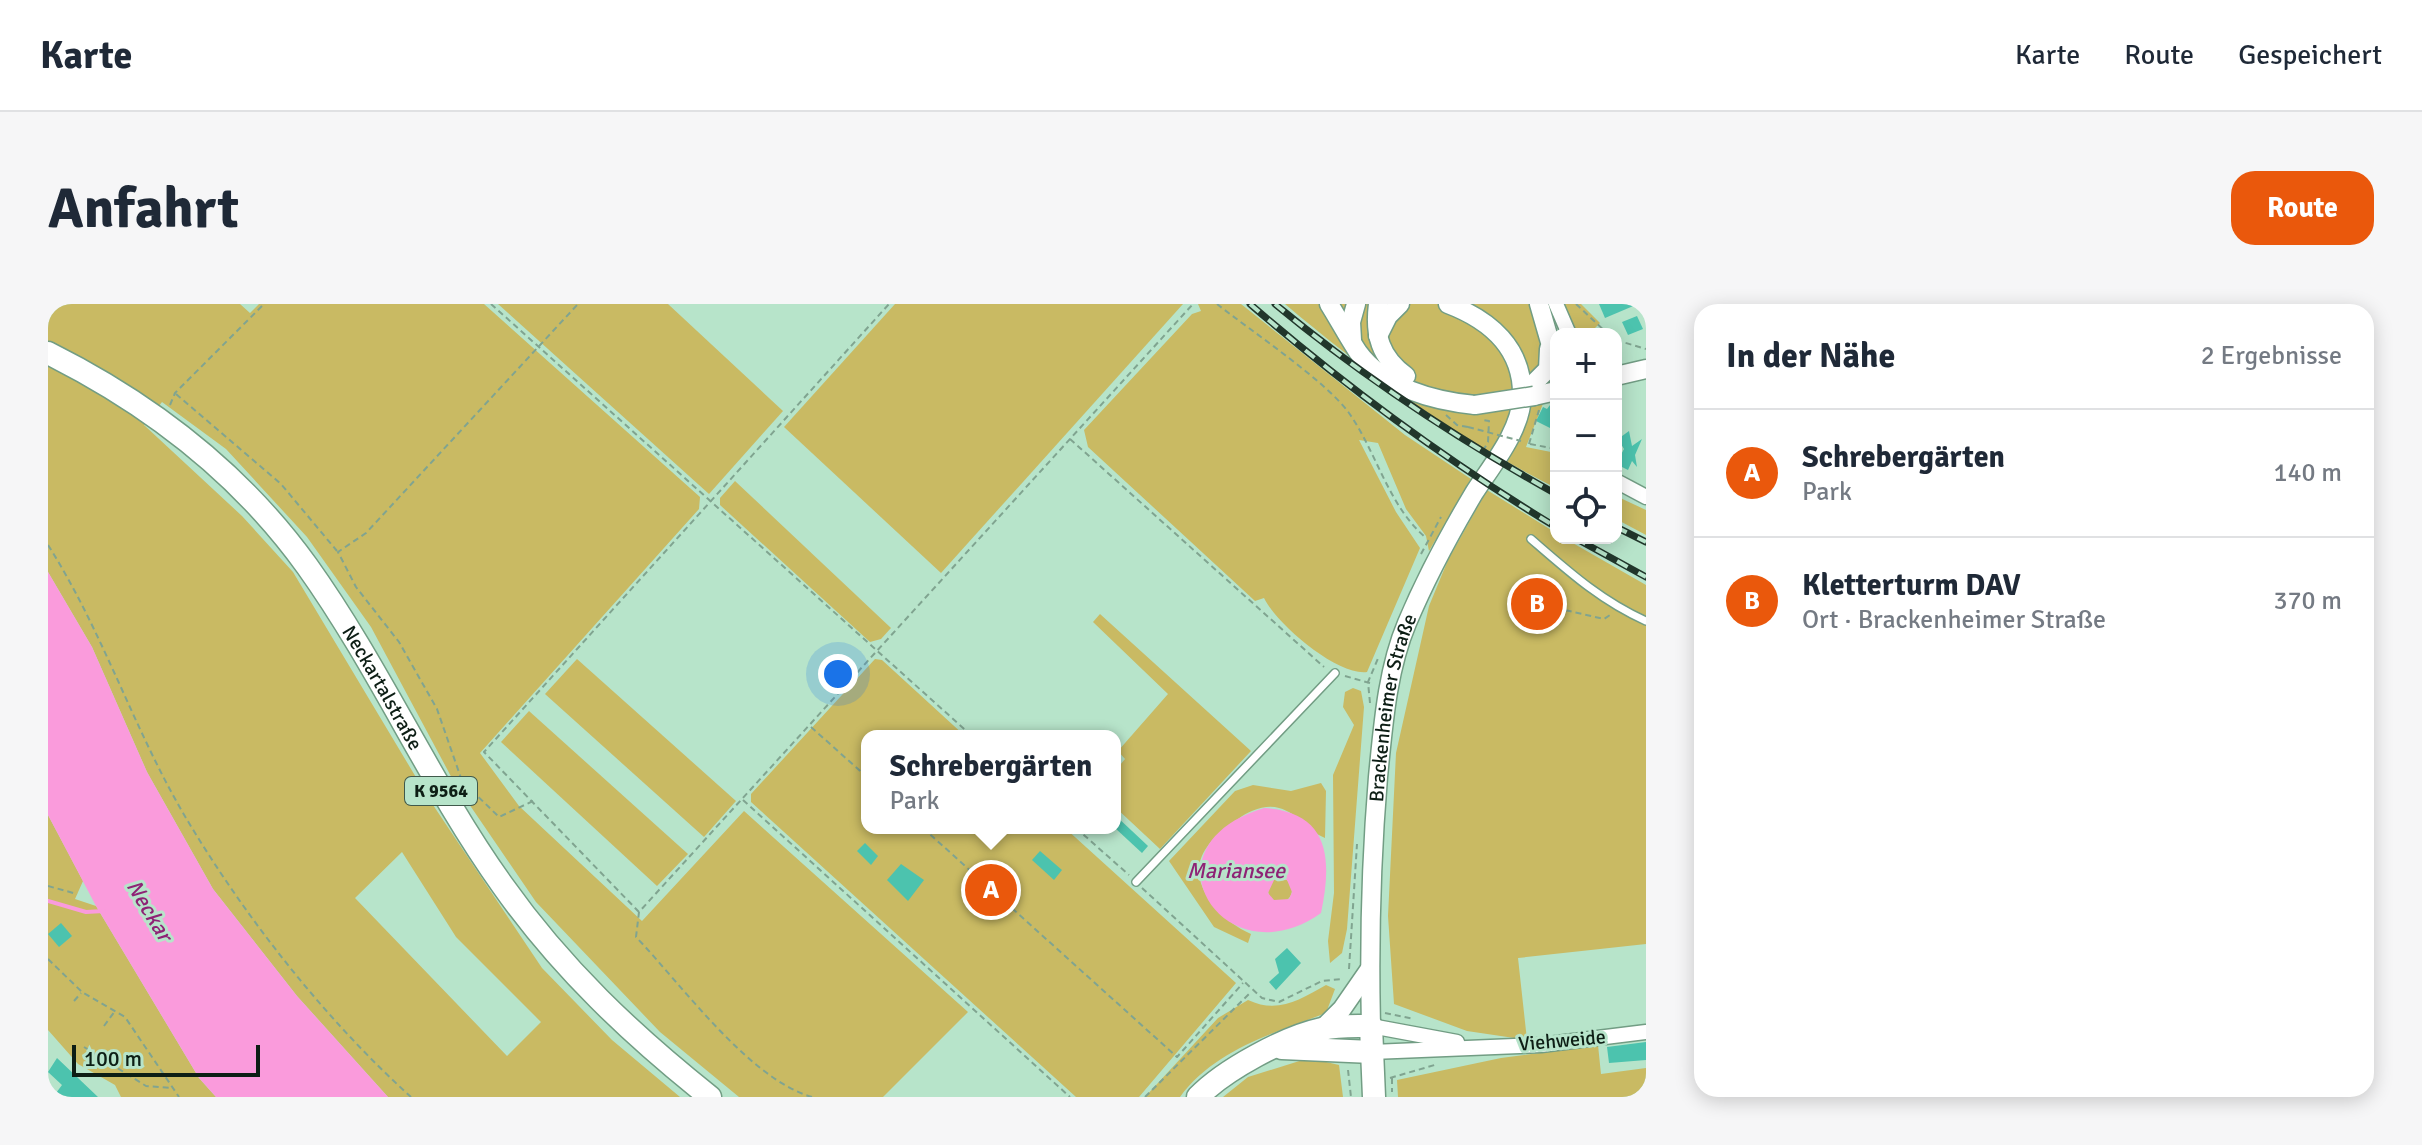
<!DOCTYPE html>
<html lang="de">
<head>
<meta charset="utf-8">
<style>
	:root { --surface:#fff; --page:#f6f6f7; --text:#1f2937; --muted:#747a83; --line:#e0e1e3; --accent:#ea580c }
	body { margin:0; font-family:Signika,sans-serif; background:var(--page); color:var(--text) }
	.controls { position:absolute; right:24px; top:24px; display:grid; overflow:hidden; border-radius:16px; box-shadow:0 4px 20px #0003 }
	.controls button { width:72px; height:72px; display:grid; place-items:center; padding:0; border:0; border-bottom:2px solid var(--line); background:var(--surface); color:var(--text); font:40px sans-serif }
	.scale { position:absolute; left:24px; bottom:20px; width:188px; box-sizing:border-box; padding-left:8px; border:4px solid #0d1e15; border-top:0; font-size:22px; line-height:28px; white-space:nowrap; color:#0d1e15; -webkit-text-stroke:6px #b7e4ca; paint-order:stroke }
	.you { position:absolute; left:790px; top:370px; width:28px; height:28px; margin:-20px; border:6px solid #fff; border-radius:50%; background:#1a73e8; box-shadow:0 0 0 12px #1a73e833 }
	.badge { display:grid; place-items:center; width:52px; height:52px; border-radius:50%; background:var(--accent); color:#fff; font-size:26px; font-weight:700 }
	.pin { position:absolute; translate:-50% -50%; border:4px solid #fff; box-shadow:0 2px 8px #0006 }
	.popup { position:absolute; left:813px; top:426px; width:260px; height:104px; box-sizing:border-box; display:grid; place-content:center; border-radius:16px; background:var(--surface); filter:drop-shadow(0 2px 6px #0005); font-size:26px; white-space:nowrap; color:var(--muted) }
	.popup b { font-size:30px; color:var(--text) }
	.popup::after { content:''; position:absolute; left:50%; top:100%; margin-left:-16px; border:16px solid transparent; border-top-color:var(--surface) }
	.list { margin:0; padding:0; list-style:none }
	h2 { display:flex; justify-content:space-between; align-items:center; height:104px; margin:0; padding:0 32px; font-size:34px }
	h2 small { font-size:26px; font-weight:400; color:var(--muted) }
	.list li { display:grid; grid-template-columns:52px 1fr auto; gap:24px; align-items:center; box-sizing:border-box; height:128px; padding:0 32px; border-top:2px solid var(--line) }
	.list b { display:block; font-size:30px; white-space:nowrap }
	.list p { margin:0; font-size:26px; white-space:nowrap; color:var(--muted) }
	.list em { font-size:26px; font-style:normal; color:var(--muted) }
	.icon { flex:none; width:44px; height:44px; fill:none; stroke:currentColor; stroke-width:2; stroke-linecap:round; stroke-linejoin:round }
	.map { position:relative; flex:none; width:1598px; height:793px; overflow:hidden; border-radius:24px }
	header { display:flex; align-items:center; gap:48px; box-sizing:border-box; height:112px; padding:0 40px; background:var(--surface); border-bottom:2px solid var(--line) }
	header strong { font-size:38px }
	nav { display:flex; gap:44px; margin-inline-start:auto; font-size:28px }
	.intro { display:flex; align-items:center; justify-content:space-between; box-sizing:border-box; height:192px; padding:0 48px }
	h1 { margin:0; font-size:56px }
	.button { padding:20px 36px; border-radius:24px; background:var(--accent); color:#fff; font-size:28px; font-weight:700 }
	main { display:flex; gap:48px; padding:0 48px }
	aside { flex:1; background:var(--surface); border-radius:24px; box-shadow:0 4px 20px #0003 }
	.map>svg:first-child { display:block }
	.green { fill:#c9ba63; fill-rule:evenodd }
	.water { fill:#fa9bdc; fill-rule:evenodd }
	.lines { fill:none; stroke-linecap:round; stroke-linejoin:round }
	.stream { stroke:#fa9bdc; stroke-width:4 }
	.building { fill:#4cc3ae }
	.lane-casing { stroke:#729d84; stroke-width:10 }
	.street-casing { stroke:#729d84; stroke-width:17 }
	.secondary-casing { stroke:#729d84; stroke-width:21 }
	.primary-casing { stroke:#729d84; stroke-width:25 }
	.path { stroke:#80a490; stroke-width:2; stroke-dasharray:6 4; stroke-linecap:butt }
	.lane { stroke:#fff; stroke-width:7 }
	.street { stroke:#fff; stroke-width:14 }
	.secondary { stroke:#fff; stroke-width:18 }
	.primary { stroke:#fff; stroke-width:22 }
	.rail-casing { stroke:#21362b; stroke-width:7 }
	.rail { stroke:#b7e4ca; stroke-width:4; stroke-dasharray:12; stroke-linecap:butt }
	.secondary-bridge-casing { stroke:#729d84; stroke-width:21; stroke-linecap:butt }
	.path-bridge { stroke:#80a490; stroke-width:2; stroke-dasharray:6 4; stroke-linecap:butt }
	.secondary-bridge { stroke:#fff; stroke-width:18 }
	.labels { text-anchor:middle; stroke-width:6; stroke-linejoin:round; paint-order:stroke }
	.shield { fill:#b7e4ca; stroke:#40594b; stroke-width:2 }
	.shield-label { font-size:18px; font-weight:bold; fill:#0d1e15 }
	.street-label { font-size:20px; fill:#0d1e15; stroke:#b7e4ca }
	.water-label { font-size:22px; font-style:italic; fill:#8e2275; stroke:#b7e4ca }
</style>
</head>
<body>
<header>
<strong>Karte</strong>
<nav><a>Karte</a><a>Route</a><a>Gespeichert</a></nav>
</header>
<div class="intro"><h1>Anfahrt</h1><a class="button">Route</a></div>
<main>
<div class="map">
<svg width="1598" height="793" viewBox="0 0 1598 793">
	<rect width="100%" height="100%" fill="#b7e4ca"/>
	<g class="green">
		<path d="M0,0H192L202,9L211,0H436L652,193L651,205L432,449L471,502L594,617L696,507L920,708L835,793H691L612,728L488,598L406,478L323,323L259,233L178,145L114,98L96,121L194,212L245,268L381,495L494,664L564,736L632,793H340L249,692L165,585L99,468L44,343L0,268ZM354,548L408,633L493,718L459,752L307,594Z"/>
		<polygon points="450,0 620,0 735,107 661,190"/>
		<polygon points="847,0 1135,0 893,269 736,123"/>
		<path d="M1150,0H1193L1357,131L1423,175L1381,247L1378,232L1358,205L1330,139L1311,136L1348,208L1372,244L1319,368C1289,372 1228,319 1216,294L1207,297L1040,143L1036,126L1144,10L1153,7Z"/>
		<path d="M1237,0H1487L1507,69L1478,143L1508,149V184C1409,134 1321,71 1237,0Z"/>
		<polygon points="1512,0 1533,0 1552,19 1547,24 1554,30 1530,30"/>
		<polygon points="687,177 843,324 833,335 822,338 672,201 672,194"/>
		<polygon points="1439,186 1508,229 1508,234 1516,234 1598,281 1598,640 1470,654 1479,736 1419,727 1346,700 1340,612 1348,449 1381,302 1400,256"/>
		<polygon points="1568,192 1598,206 1598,231 1568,215"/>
		<polygon points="1052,310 1203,447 1112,545 1067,503 1067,467 1077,455 1070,447 1120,390 1045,318"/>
		<polygon points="529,355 688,497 656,533 497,390"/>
		<polygon points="827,355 834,356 917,432 819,432 819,524 1017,524 1188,679 1091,793 1028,793 703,498 703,490"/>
		<polygon points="1305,384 1313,387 1316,403 1299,625 1294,649 1282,659 1280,637 1286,589 1285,471 1306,421 1295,403 1297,388"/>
		<polygon points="481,407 640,550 609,582 453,438"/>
		<path d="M1273,479L1278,487L1277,534C1260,527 1250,509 1231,504C1217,500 1201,507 1190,515C1154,539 1135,566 1168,604C1178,615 1189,624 1203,630L1200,639L1166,623L1121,557L1187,487L1205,481L1243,487Z"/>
		<polygon points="0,511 35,577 27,595 48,602 151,774 168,793 73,793 67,781 30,760 0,726"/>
		<circle cx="1232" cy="586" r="12"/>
		<path d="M1278,681L1287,685L1278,709C1226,729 1166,746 1132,793H1097L1170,714L1200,696C1230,710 1251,696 1278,681Z"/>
		<polygon points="1550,741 1553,770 1598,764 1598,793 1350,793 1349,776 1453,754"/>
		<polygon points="1261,754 1291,761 1295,793 1175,793 1200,773"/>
	</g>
	<g class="water">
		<polygon points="0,268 44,343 99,468 165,585 249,692 340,793 168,793 151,774 48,602 0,511"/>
		<path d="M1216,504C1283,508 1284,557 1273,609C1176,678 1089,542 1216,504ZM1227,574L1239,576L1244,588L1241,595L1226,596L1220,589Z"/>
	</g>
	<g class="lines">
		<polyline class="stream" points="0,597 38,608 56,607"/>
	</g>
	<g class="building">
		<polygon points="1551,0 1590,0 1557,14"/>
		<polygon points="1589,12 1595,25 1580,31 1574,18"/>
		<polygon points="1502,101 1508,104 1508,127 1488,117 1495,103 1499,105"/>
		<polygon points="1581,127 1584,142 1594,135 1587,151 1589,163 1584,157 1580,166 1568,160 1576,145 1570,135"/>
		<polygon points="1493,288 1501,293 1497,302 1503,305 1498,316 1484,309"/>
		<polygon points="1067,511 1100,542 1094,549 1067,524"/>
		<polygon points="817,539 830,552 823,561 809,547"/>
		<polygon points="992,547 1014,566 1006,576 984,556"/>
		<polygon points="853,560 876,576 860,597 839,576"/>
		<polygon points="13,619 24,632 11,643 0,630"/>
		<polygon points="1239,644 1253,659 1228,686 1221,678 1231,669 1227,655"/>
		<polygon points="1598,738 1598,756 1561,759 1559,743"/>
		<polygon points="9,754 50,793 5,793 14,781 0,768"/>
	</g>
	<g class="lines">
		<g class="lane-casing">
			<g id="lane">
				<path d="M1483,235C1520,267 1553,297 1598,317"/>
				<polyline points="1088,578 1287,369"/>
			</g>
		</g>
		<g class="street-casing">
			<g id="street">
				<polyline points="1508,0 1521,30"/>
				<polyline points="1568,177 1598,193"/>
				<polyline points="1323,722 1409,738"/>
				<polyline points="1324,748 1493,741 1598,728"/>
			</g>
		</g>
		<g class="secondary-casing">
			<g id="secondary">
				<path d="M1281,0C1291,16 1300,33 1310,48C1336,84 1386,97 1427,101"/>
				<path d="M1330,0C1326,31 1332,53 1358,72"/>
				<polyline points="1491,0 1508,59"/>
				<polyline points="1330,32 1340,12 1352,0"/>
				<polyline points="1304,36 1303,18 1308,0"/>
				<polyline points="1568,72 1598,65"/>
				<polyline points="1486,79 1500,65 1501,45"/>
				<polyline points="1486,92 1508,87"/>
				<path id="s1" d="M1323,722C1321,638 1323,557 1330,473C1335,423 1339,366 1359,319C1378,274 1401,231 1426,189C1444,161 1473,127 1474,92C1475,44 1442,16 1400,0"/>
				<polyline points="1274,725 1294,705 1321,666"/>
			</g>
		</g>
		<g class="primary-casing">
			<g id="primary">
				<path id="s2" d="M0,49C102,100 192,169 259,262C332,364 382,480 455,582C513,664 584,731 662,793"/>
				<polyline points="1234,744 1324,748"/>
				<path d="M1150,793C1176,766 1237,733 1274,725C1290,721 1307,722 1323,722L1326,793"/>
			</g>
		</g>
		<g class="path">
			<polyline points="443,0 924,432"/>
			<path d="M1169,0C1203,27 1278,77 1301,109C1329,149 1340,201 1377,233"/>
			<polyline points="1528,0 1560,30"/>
			<polyline points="1568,36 1598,45"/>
			<polyline points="128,90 233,180 289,247"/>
			<polyline points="122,101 127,89 216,0"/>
			<polyline points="1398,111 1409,121 1420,123"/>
			<polyline points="1022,135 1276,363"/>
			<polyline points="1481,140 1491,106"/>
			<polyline points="1482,140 1508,145"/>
			<polyline points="1435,147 1440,138 1441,117 1435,116"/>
			<path d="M0,241C56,329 87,430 141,519C200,617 278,716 363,793"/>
			<polyline points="1373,250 1393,213"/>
			<polygon points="1497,282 1507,289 1504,300 1508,304 1499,319 1483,313 1477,300"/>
			<polyline points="1488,298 1487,295 1496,283"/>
			<polyline points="1508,304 1556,315 1562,311"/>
			<polyline points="1297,372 1325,380"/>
			<polyline points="1322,399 1320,378 1331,352"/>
			<polyline points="763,423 819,473"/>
			<polyline points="695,496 1022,793"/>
			<polyline points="485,497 451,513 414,477 389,405 351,338 308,283 290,248 318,229 530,0"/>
			<polyline points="875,524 1129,753 1195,679"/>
			<polyline points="1028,524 1081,571"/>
			<polyline points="0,582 29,590"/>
			<polyline points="1094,584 1214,694 1231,698 1274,677 1294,675"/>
			<polyline points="591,608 436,448 841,0"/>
			<polyline points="0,655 34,688 77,713 131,793"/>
			<polyline points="1301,665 1309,540"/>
			<polyline points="26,697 33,689"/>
			<polyline points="1337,709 1366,715"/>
			<polyline points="56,722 67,707"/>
			<polyline points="36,743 98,782 123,784"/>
			<polyline points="1300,766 1303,793"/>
			<polyline points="1342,774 1390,760"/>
			<polyline points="1344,774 1344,788"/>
			<path d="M764,793C701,775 634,681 588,633L591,608L1145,0"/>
			<polyline points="1097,793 1203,688"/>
		</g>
		<use href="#lane" class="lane"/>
		<use href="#street" class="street"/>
		<use href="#secondary" class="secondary"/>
		<use href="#primary" class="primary"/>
		<g class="rail-casing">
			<g id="rail">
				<path d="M1202,0C1298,83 1399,157 1508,223"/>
				<path d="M1227,0C1315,73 1408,134 1508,190"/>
				<polyline points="1568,223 1598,238"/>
				<polyline points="1527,234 1598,273"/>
			</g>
		</g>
		<use href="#rail" class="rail"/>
		<g class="secondary-bridge-casing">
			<polyline id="secondary-bridge" points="1427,101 1486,92"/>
		</g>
		<polyline class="path-bridge" points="1420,123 1473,137"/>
		<use href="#secondary-bridge" class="secondary-bridge"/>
	</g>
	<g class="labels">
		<rect class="shield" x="357" y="473" width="72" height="28" rx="6"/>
		<g class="shield-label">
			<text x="393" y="493">K 9564</text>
		</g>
		<g class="street-label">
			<text dy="7" stroke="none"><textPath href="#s2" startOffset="482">Neckartalstraße</textPath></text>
			<text dy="7" stroke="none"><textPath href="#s1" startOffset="320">Brackenheimer Straße</textPath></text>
			<text transform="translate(1514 736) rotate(-5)" y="7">Viehweide</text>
		</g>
		<g class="water-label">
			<text x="1188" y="574">Mariansee</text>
			<text transform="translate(102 606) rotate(59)" y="8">Neckar</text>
		</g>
	</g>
</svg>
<div class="controls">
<button>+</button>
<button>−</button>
<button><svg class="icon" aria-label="locate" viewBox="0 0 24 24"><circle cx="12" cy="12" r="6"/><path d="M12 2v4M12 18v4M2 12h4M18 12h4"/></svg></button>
</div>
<div class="scale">100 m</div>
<div class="you"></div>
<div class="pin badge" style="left:943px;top:586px">A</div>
<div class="popup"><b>Schrebergärten</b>Park</div>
<div class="pin badge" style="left:1489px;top:300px">B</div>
</div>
<aside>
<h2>In der Nähe<small>2 Ergebnisse</small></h2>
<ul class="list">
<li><span class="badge">A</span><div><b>Schrebergärten</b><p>Park</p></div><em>140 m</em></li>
<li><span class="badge">B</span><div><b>Kletterturm DAV</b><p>Ort · Brackenheimer Straße</p></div><em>370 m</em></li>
</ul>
</aside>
</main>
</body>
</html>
